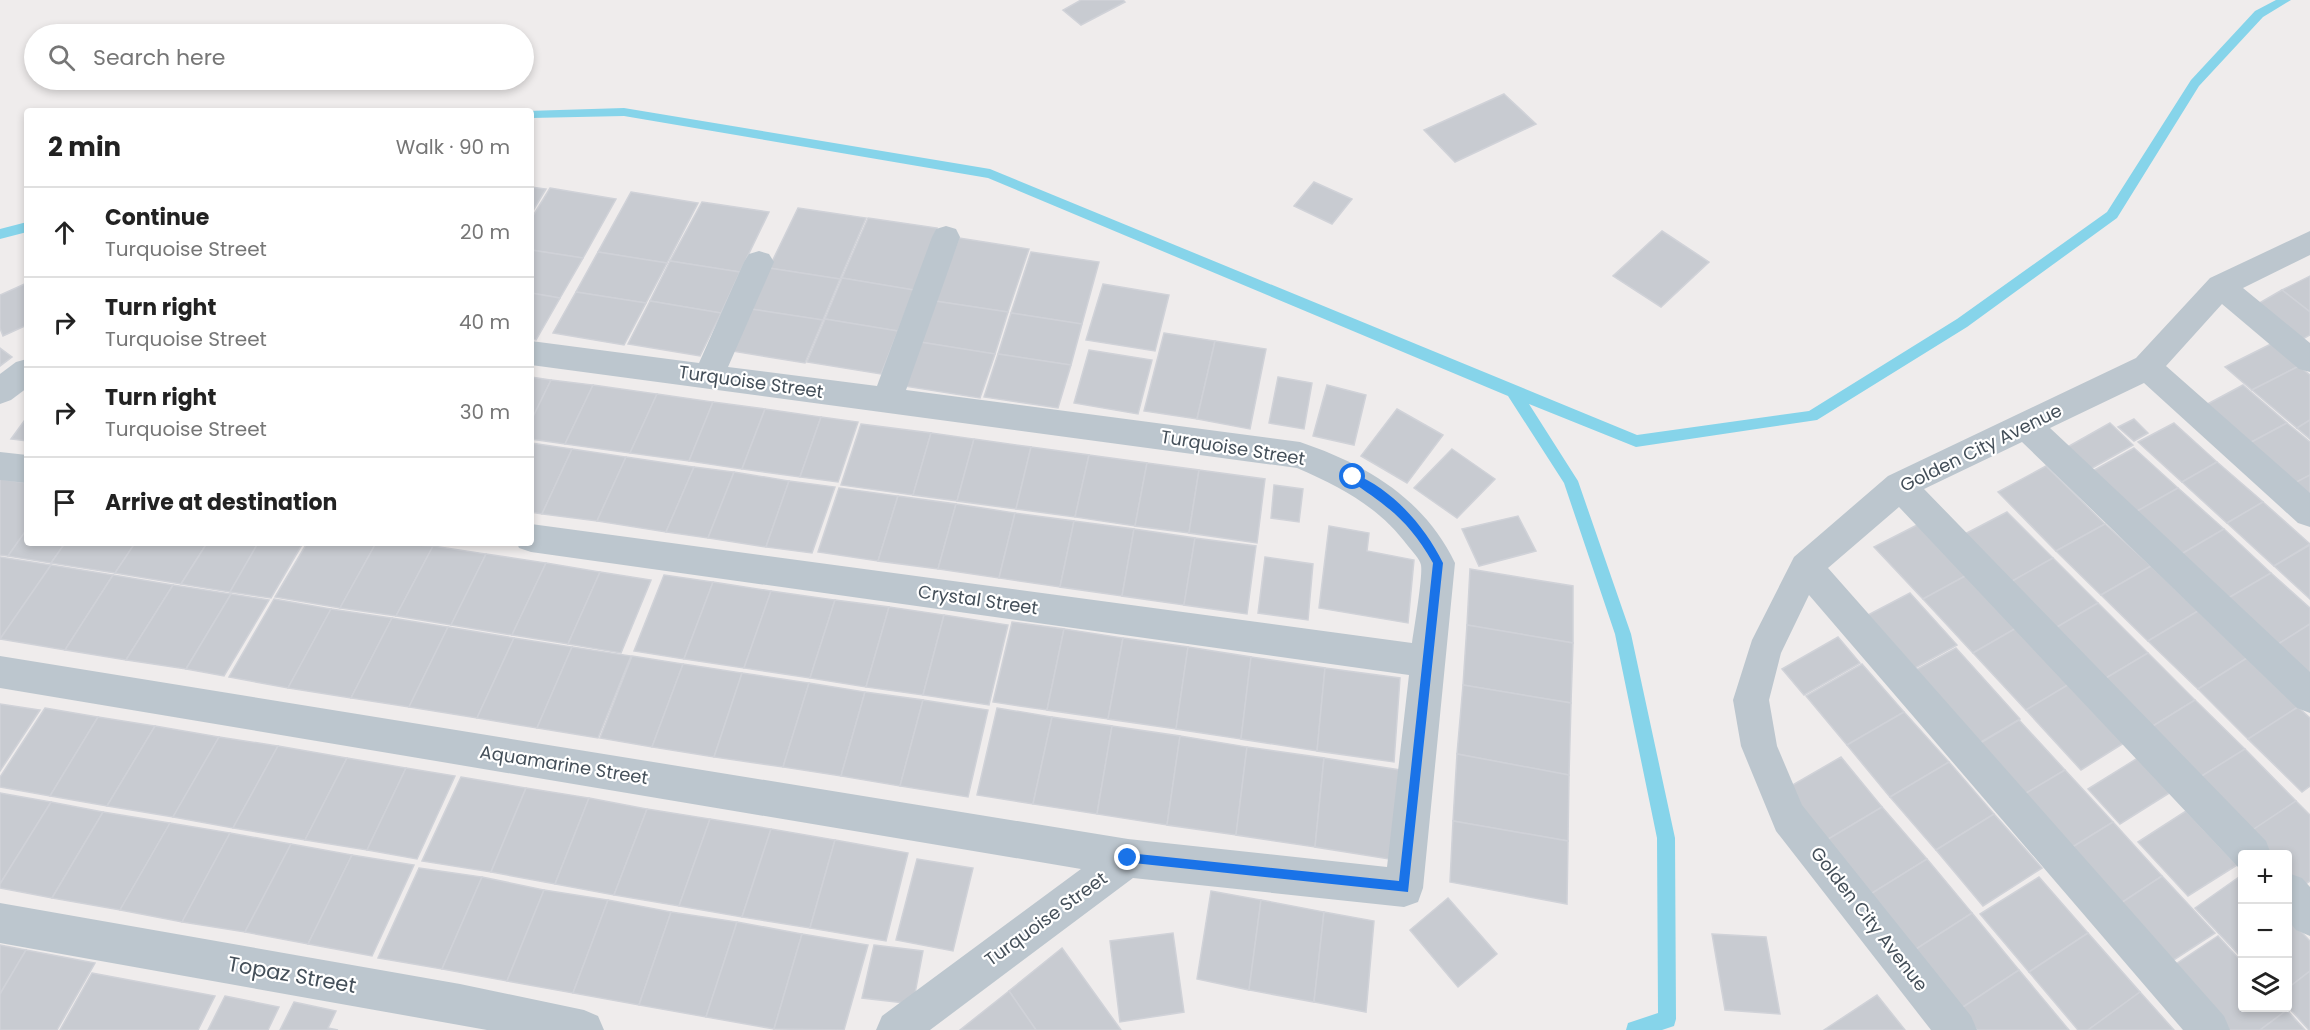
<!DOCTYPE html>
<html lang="en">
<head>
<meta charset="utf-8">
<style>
	:root { --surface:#fff; --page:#f2f2f2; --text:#222; --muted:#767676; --line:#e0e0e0 }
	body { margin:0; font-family:Poppins,sans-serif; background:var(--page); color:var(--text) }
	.controls { position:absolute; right:18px; bottom:18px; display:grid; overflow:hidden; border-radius:6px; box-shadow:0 3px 9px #0003 }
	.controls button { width:54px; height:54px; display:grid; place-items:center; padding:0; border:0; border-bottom:2px solid var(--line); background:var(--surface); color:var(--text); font:30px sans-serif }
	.stop { position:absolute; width:18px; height:18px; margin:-14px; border:4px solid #1a73e8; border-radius:50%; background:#fff }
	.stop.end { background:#1a73e8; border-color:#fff; box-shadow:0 2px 6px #0008 }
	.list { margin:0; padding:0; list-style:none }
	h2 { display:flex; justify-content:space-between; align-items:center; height:78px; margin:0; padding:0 24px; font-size:26px }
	h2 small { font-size:20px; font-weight:400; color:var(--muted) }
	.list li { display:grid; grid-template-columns:39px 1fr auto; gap:18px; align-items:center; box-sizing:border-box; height:90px; padding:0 24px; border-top:2px solid var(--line) }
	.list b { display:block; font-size:22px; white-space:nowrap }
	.list p { margin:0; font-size:20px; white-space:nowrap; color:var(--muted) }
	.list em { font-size:20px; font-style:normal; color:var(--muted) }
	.icon { flex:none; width:33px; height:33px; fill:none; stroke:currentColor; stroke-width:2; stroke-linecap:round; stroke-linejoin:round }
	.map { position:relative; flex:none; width:2310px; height:1030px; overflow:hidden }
	.search { position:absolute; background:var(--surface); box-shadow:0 3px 9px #0003; left:24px; top:24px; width:510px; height:66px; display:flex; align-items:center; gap:15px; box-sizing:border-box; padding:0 21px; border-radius:33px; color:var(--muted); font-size:22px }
	.panel { position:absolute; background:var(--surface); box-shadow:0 3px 9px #0003; left:24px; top:108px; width:510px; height:438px; border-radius:6px }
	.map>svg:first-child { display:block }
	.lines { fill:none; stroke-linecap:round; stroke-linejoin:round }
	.stream { fill:#86d4ea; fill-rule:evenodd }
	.building { fill:#c8cbd1; stroke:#d0d2d8; stroke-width:1.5 }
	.minor { fill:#bcc6ce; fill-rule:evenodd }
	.route { fill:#1a73e8 }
	.labels { text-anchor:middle; stroke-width:4.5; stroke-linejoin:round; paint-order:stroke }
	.street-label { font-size:18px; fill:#444f59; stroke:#fff }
	.near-street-label { font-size:21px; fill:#444f59; stroke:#fff }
</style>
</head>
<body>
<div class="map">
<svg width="2310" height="1030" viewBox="0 0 2310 1030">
	<rect width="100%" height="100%" fill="#efecec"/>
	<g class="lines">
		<g class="stream">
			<polygon points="2276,0 2291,0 2263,17 2199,86 2117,218 1967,327 1817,420 1636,447 1529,404 1578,481 1631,634 1675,838 1676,1019 1674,1026 1662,1030 1626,1030 1628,1023 1658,1013 1657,838 1615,634 1564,483 1508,396 988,178 624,116 531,118 531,111 527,111 624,108 990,169 1637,435 1809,411 1957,319 2107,212 2191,80 2255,11"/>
			<polygon points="27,222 27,232 0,239 0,229"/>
		</g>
	</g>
	<g class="building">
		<polygon points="1081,0 1123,0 1125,2 1081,25 1063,10"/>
		<polygon points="1504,94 1536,124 1455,162 1424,130"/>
		<polygon points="1314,182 1352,199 1332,224 1294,206"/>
		<polygon points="531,187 546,189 531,214"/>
		<polygon points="550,188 616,199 583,258 531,250 531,219"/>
		<polygon points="631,192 698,203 667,263 598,252"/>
		<polygon points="702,202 769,212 740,272 670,261"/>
		<polygon points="798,208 866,218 840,279 769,268"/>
		<polygon points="868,218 937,228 914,290 842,278"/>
		<polygon points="1662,231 1709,262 1661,307 1613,276"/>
		<polygon points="959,238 1029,249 1008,312 935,301"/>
		<polygon points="531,250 583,258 560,298 531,293"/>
		<polygon points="598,252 667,263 646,303 576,292"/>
		<polygon points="1031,252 1099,262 1082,324 1011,313"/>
		<polygon points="670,261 740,272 721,313 650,301"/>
		<polygon points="769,268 840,279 823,320 751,309"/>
		<polygon points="2310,276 2310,312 2282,290"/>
		<polygon points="842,278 914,290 898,331 825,319"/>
		<polygon points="27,283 27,325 3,336 0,328 0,295"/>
		<polygon points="1103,284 1169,295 1155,351 1086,340"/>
		<polygon points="2282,290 2310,312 2310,335 2299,341 2254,306"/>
		<polygon points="576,292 646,303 624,345 553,333"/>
		<polygon points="531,293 560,298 536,340 531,339"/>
		<polygon points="650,301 721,313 700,356 628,344"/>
		<polygon points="935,301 1008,312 995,354 920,342"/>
		<polygon points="751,309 823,320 805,363 732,351"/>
		<polygon points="1011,313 1082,324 1071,365 998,354"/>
		<polygon points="825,319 898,331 881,374 807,362"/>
		<polygon points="1164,333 1215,341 1197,419 1144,411"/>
		<polygon points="1215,341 1266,349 1250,429 1197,419"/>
		<polygon points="920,342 995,354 980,398 904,386"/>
		<polygon points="2271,344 2299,366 2252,390 2225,367"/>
		<polygon points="0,348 12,357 0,366"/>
		<polygon points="1089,350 1152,360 1138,414 1074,403"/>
		<polygon points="998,354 1071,365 1058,408 984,397"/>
		<polygon points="2299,366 2310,375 2310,420 2297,428 2252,390"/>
		<polygon points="531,377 551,380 531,421"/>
		<polygon points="1278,377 1312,383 1304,429 1269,423"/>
		<polygon points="551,380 593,385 565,444 531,439 531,421"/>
		<polygon points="593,385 657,394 630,453 565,444"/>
		<polygon points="1327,385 1366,395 1354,445 1313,436"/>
		<polygon points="2243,385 2287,423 2246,445 2202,407"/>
		<polygon points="657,394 713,402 689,461 630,453"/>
		<polygon points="713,402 765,409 742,469 689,461"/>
		<polygon points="765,409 821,417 800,477 742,469"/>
		<polygon points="1397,409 1443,435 1407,483 1361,456"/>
		<polygon points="27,417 27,441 11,439"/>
		<polygon points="821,417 858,422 838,482 800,477"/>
		<polygon points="2134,419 2148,433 2134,441 2118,427"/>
		<polygon points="2310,420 2310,439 2297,428"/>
		<polygon points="2110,423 2133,445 2087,471 2064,449"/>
		<polygon points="2174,423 2217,462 2182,482 2138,442"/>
		<polygon points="2287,423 2310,442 2310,475 2291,485 2246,445"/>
		<polygon points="861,424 931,433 913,495 841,485"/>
		<polygon points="931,433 974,439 957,501 913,495"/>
		<polygon points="974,439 1031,447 1016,509 957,501"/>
		<polygon points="531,443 572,449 542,514 531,512"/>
		<polygon points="1031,447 1089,455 1075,517 1016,509"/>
		<polygon points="2134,448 2178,488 2132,514 2089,473"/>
		<polygon points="572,449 626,457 597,521 542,514"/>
		<polygon points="1452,449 1495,479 1457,518 1414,488"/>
		<polygon points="1089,455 1147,463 1135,526 1075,517"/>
		<polygon points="626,457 694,467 666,532 597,521"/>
		<polygon points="2217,462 2263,502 2227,523 2182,482"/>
		<polygon points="1147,463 1199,470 1189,533 1135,526"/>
		<polygon points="2046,466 2105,524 2056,551 1998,492"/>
		<polygon points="694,467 734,472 708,538 666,532"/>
		<polygon points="1199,470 1265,479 1257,543 1189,533"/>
		<polygon points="734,472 789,481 766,547 708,538"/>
		<polygon points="2310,475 2310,501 2291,485"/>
		<polygon points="0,479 27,483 27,529 8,556 0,555"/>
		<polygon points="789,481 835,487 812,553 766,547"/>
		<polygon points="1274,485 1303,489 1299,522 1271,518"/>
		<polygon points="839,488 898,496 878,561 818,552"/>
		<polygon points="2178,488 2224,529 2178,556 2132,514"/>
		<polygon points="898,496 956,504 938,569 878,561"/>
		<polygon points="2263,502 2310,544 2274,566 2227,523"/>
		<polygon points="956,504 1015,513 999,578 938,569"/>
		<polygon points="2007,512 2053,558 2007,584 1961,536"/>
		<polygon points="1015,513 1074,521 1060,587 999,578"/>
		<polygon points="1518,516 1536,551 1479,566 1462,529"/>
		<polygon points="1074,521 1134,529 1122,596 1060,587"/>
		<polygon points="1919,524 1967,575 1923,599 1874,547"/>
		<polygon points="2105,524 2151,566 2101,595 2056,551"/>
		<polygon points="1329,526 1369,533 1367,551 1414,560 1408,623 1319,608"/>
		<polygon points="27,529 27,543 65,543 51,563 8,556"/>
		<polygon points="1134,529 1195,538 1184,605 1122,596"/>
		<polygon points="2224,529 2271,573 2225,600 2178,556"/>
		<polygon points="1195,538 1256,546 1247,614 1184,605"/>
		<polygon points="65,543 135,543 115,573 51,563"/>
		<polygon points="135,543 207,543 181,584 115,573"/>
		<polygon points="207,543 258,543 230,592 181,584"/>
		<polygon points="258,543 303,543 271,598 230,592"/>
		<polygon points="307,543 376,543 340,608 275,597"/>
		<polygon points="376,543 433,546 396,616 340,608"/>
		<polygon points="2310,545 2310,599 2274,566"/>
		<polygon points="433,546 486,554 451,625 396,616"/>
		<polygon points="486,554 546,563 512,635 451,625"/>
		<polygon points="0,557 51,565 0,639"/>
		<polygon points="1265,557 1313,564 1308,620 1258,613"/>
		<polygon points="2053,558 2098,603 2052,630 2007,584"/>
		<polygon points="546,563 600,572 568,644 512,635"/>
		<polygon points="51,565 113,575 65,650 0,639"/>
		<polygon points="2151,566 2198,611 2148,641 2101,595"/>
		<polygon points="1470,569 1573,586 1573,643 1467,625"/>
		<polygon points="600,572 651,580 621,653 568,644"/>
		<polygon points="2271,573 2310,608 2310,624 2275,646 2225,600"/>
		<polygon points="113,575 173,585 126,660 65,650"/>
		<polygon points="664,575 713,582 684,659 634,651"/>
		<polygon points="1967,575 2018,627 1973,653 1923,599"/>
		<polygon points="713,582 771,591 744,668 684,659"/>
		<polygon points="173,585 231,594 186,669 126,660"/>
		<polygon points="771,591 835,600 810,678 744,668"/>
		<polygon points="1910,593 1957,645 1915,668 1868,615"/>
		<polygon points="231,594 269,600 224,676 186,669"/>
		<polygon points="274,599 331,609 288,688 229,677"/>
		<polygon points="835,600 889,607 866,687 810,678"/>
		<polygon points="2098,603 2148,653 2101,681 2052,630"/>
		<polygon points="889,607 944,615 923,695 866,687"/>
		<polygon points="331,609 392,618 351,698 288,688"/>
		<polygon points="2198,611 2247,658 2198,689 2148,641"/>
		<polygon points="944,615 1008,625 989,705 923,695"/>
		<polygon points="392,618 448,627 409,707 351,698"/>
		<polygon points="1012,622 1064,629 1047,710 993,702"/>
		<polygon points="2310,624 2310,680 2275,646"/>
		<polygon points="1467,625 1573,643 1571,703 1463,685"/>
		<polygon points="448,627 514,638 477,718 409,707"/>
		<polygon points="2018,627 2071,683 2026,710 1973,653"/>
		<polygon points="1064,629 1123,638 1108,719 1047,710"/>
		<polygon points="1838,637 1860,663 1804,695 1782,669"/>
		<polygon points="514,638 572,647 537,728 477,718"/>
		<polygon points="1123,638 1188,647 1176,729 1108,719"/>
		<polygon points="572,647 631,656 598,738 537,728"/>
		<polygon points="1188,647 1251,657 1241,739 1176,729"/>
		<polygon points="1956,648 2020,719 1976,745 1912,672"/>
		<polygon points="2148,653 2195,700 2148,729 2101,681"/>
		<polygon points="632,656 683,664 652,747 600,738"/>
		<polygon points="1251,657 1325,668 1317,751 1241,739"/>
		<polygon points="2247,658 2298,707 2248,739 2198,689"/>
		<polygon points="683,664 742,673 714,757 652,747"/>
		<polygon points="1862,664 1904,712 1847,745 1806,696"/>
		<polygon points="1325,668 1400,678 1394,762 1317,751"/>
		<polygon points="742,673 809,683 783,767 714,757"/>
		<polygon points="809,683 865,692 841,776 783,767"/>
		<polygon points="2071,683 2127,741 2081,770 2026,710"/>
		<polygon points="1463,685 1571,703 1569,775 1457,754"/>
		<polygon points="865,692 923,700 900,786 841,776"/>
		<polygon points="923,700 988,710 968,797 900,786"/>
		<polygon points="2195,700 2245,749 2197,779 2148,729"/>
		<polygon points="0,704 40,710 0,771"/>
		<polygon points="2298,707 2310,718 2310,786 2302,792 2248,739"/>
		<polygon points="45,708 98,717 50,796 0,787 0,777"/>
		<polygon points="997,708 1052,717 1033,804 977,795"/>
		<polygon points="1904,712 1949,762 1890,797 1847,745"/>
		<polygon points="98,717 155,726 107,806 50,796"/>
		<polygon points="1052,717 1112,726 1097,814 1033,804"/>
		<polygon points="2019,720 2065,770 2018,798 1972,748"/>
		<polygon points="155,726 219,737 173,817 107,806"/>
		<polygon points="1112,726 1180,736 1167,825 1097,814"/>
		<polygon points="1180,736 1247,747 1236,835 1167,825"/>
		<polygon points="219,737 278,746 233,828 173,817"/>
		<polygon points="278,746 347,758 305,840 233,828"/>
		<polygon points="1247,747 1324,758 1315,847 1236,835"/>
		<polygon points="2245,749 2296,801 2248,833 2197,779"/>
		<polygon points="1457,754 1569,775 1568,841 1453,821"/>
		<polygon points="2141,756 2174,790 2120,824 2088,789"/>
		<polygon points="1841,757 1882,807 1825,841 1784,790"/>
		<polygon points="347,758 406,768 367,850 305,840"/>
		<polygon points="1324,758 1400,770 1395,860 1315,847"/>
		<polygon points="1949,762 1994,814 1936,850 1890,797"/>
		<polygon points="406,768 455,776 417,859 367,850"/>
		<polygon points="2065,770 2113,822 2066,851 2018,798"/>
		<polygon points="461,777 526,788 491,872 422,861"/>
		<polygon points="526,788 589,798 555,884 491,872"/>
		<polygon points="0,793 51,802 0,884"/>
		<polygon points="589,798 647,809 614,895 555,884"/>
		<polygon points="2296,801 2310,815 2310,881 2301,887 2288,874 2288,854 2269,854 2248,833"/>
		<polygon points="51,802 103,812 52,898 0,888 0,884"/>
		<polygon points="1882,807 1927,859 1869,895 1825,841"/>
		<polygon points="647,809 710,819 679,906 614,895"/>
		<polygon points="2186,811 2237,865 2188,896 2138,842"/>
		<polygon points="103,812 170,823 120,910 52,898"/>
		<polygon points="1994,814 2042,868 1983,906 1936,850"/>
		<polygon points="710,819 771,829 742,917 679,906"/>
		<polygon points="1453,821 1568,841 1567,904 1450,882"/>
		<polygon points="2113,822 2162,876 2115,907 2066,851"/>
		<polygon points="170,823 230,833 182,922 120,910"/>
		<polygon points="771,829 835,840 810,928 742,917"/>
		<polygon points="230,833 291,844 245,932 182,922"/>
		<polygon points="835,840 908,853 886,941 810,928"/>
		<polygon points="291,844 352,855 308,944 245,932"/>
		<polygon points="352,855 414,865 372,956 308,944"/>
		<polygon points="917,859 973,868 953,951 896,940"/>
		<polygon points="1927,859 1972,913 1913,951 1869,895"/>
		<polygon points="419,868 482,877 442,969 378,958"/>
		<polygon points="2242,875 2242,958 2195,908"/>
		<polygon points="2162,876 2215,933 2166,965 2115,907"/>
		<polygon points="482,877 544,890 507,981 442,969"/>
		<polygon points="2039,877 2088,933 2029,972 1980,914"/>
		<polygon points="544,890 608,900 573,993 507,981"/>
		<polygon points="1211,891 1261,900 1249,990 1197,979"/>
		<polygon points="1448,898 1497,954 1458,987 1410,930"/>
		<polygon points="608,900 671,912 639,1005 573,993"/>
		<polygon points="1261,900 1324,912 1314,1002 1249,990"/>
		<polygon points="671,912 737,922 706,1017 639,1005"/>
		<polygon points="1324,912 1374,921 1366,1012 1314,1002"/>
		<polygon points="1972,913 2019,970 1960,1009 1913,951"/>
		<polygon points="2288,918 2310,941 2310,971 2288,988"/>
		<polygon points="737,922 802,934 774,1029 706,1017"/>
		<polygon points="1173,933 1184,1012 1120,1022 1110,941"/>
		<polygon points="2088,933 2140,992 2088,1030 2078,1030 2029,972"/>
		<polygon points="802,934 868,945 844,1030 774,1029"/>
		<polygon points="1712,934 1766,937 1780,1014 1725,1010"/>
		<polygon points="2218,936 2242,962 2242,1008 2284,1008 2287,1010 2260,1030 2225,1030 2170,968"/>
		<polygon points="0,945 26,950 0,994"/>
		<polygon points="874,945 923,951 913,1004 862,998"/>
		<polygon points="1062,948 1121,1030 1036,1030 1009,991"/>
		<polygon points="26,950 95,963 57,1030 0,1030 0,994"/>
		<polygon points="2019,970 2069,1030 1977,1030 1960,1009"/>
		<polygon points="2310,971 2310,1030 2309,1030 2288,1007 2288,988"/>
		<polygon points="92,973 215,996 198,1030 60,1030"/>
		<polygon points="1009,991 1036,1030 960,1030"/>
		<polygon points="2140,992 2174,1030 2088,1030"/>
		<polygon points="1877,995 1905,1030 1824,1030"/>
		<polygon points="225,996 279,1007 268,1030 208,1030"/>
		<polygon points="294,1002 336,1011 328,1028 338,1030 280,1030"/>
		<polygon points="2287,1010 2305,1030 2260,1030"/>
	</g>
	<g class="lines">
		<g class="minor">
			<path d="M946,226L956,229L960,237L906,390L1300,442C1365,464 1424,498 1455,563L1423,888L1418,902L1404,907L1133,878L930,1030H876L882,1016L1081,869L0,688V656L1128,839L1387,867L1409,675L531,552L519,548L517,543H531V524L1412,643C1414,628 1423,576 1421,565C1420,559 1412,551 1408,546C1379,507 1341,487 1297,468L531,365V341L699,363L744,262L749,254L759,251L769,254L774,262L728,367L877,386L932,237L936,229Z"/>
			<polygon points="2310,231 2310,255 2243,288 2310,343 2310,372 2299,369 2222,304 2166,366 2310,493 2310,527 2298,523 2144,383 2050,428 2310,672 2310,713 2297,708 2022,442 1924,489 2266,841 2271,854 2242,854 2242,869 2238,867 1899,507 1828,568 2224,1016 2230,1030 2183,1030 1809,595 1781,653 1769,700 1777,746 1802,805 1971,1016 1977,1030 1931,1030 1776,831 1741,746 1733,700 1752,640 1794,557 1888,476 2136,358 2210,278"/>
			<polygon points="27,359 27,388 11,400 0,404 0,374 16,362"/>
			<polygon points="0,452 27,455 27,483 0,480"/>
			<polygon points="2288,873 2302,878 2310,887 2310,936 2296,930 2288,920"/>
			<polygon points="0,903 460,984 584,1010 598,1016 604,1030 487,1030 0,943"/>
		</g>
	</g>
	<path class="route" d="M1353,473C1393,490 1424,525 1443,563L1408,892L1124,862V854L1128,853L1399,881L1433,563C1409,521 1389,507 1349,480L1348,477Z"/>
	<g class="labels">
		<g class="street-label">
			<text transform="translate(751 382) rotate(8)" y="6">Turquoise Street</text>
			<text transform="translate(1233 448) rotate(9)" y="6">Turquoise Street</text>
			<text transform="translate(1981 448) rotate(-26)" y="6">Golden City Avenue</text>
			<text transform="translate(978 600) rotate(8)" y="6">Crystal Street</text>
			<text transform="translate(564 765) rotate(9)" y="6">Aquamarine Street</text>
			<text transform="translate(1046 919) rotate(-36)" y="6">Turquoise Street</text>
			<text transform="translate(1869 919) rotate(52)" y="6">Golden City Avenue</text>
		</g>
		<g class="near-street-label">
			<text transform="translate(292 975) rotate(10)" y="7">Topaz Street</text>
		</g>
	</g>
</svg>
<div class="controls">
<button>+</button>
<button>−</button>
<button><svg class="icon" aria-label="layers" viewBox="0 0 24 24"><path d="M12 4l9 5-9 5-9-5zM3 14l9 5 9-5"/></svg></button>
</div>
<div class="stop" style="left:1353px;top:477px"></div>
<div class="stop end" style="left:1128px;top:858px"></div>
<div class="search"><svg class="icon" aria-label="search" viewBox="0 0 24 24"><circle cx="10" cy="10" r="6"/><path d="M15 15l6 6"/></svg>Search here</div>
<section class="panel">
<h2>2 min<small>Walk · 90 m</small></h2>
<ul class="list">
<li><svg class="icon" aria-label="ahead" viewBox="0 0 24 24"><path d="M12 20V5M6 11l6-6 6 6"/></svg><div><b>Continue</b><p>Turquoise Street</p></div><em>20 m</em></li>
<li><svg class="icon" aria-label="right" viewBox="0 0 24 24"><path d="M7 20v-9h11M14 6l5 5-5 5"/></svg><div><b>Turn right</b><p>Turquoise Street</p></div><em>40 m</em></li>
<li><svg class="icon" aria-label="right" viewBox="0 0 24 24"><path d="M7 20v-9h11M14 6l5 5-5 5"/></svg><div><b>Turn right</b><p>Turquoise Street</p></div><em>30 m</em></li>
<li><svg class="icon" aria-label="arrive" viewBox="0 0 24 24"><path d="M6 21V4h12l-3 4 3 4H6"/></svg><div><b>Arrive at destination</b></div></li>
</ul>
</section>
</div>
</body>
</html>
